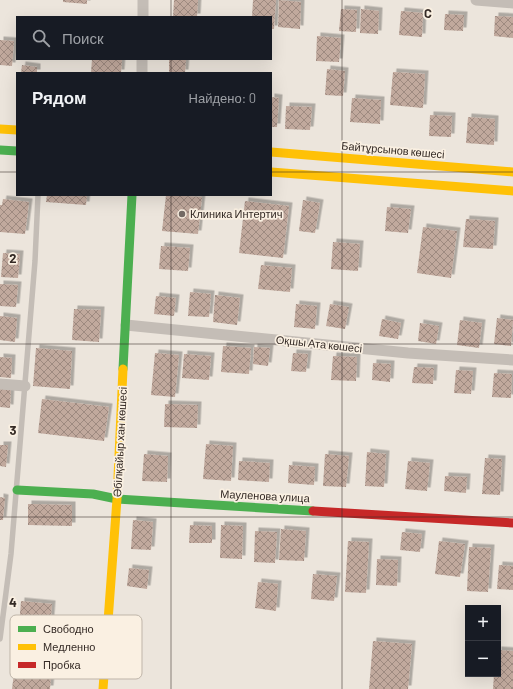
<!DOCTYPE html>
<html lang="ru">
<head>
<meta charset="utf-8">
<style>
	:root { --surface:#171b24; --page:#242831; --text:#f1f3f6; --muted:#9ea1a6; --line:#363941 }
	body { margin:0; font-family:Barlow,sans-serif; background:var(--page); color:var(--text) }
	.controls { position:absolute; right:12px; bottom:12px; display:grid; overflow:hidden; border-radius:0px; box-shadow:0 4px 16px #0002 }
	.controls button { width:36px; height:36px; display:grid; place-items:center; padding:0; border:0; border-bottom:1px solid var(--line); background:var(--surface); color:var(--text); font:20px sans-serif }
	.list { margin:0; padding:0; list-style:none }
	h2 { display:flex; justify-content:space-between; align-items:center; height:52px; margin:0; padding:0 16px; font-size:17px }
	h2 small { font-size:13px; font-weight:400; color:var(--muted) }
	.icon { flex:none; width:22px; height:22px; fill:none; stroke:currentColor; stroke-width:2; stroke-linecap:round; stroke-linejoin:round }
	.map { position:relative; flex:none; width:513px; height:689px; overflow:hidden }
	.search { position:absolute; background:var(--surface); box-shadow:0 4px 16px #0002; left:16px; top:16px; width:256px; height:44px; display:flex; align-items:center; gap:10px; box-sizing:border-box; padding:0 14px; border-radius:0px; color:var(--muted); font-size:15px }
	.panel { position:absolute; background:var(--surface); box-shadow:0 4px 16px #0002; left:16px; top:72px; width:256px; height:124px; border-radius:0px }
	.map>svg:first-child { display:block }
	.building { fill:url(#building-cross-hatch); filter:url(#shadow) }
	.lines { fill:none; stroke-linecap:round; stroke-linejoin:round }
	.lane { stroke:#c4bdb6; stroke-width:5.5 }
	.street { stroke:#c4bdb6; stroke-width:11 }
	.fast { stroke:#4caf50; stroke-width:9 }
	.slow { stroke:#ffc107; stroke-width:9 }
	.jam { stroke:#c62828; stroke-width:9 }
	.grid { fill:none; stroke:#342a25; stroke-width:1; stroke-opacity:0.55 }
	.poi-dot { fill:#746b65; stroke:#faf0e2; stroke-width:1.5 }
	.labels { text-anchor:middle; stroke-width:3.5; stroke-linejoin:round; paint-order:stroke }
	.street-label { font-size:11px; fill:#342a25; stroke:#faf0e2 }
	.poi-label { font-size:11px; fill:#342a25; stroke:#faf0e2; text-anchor:start }
	.key { fill:#faf0e2; stroke:#bfb5a9; stroke-width:1 }
	.key-label { font-size:11px; fill:#342a25 }
	.grid-label { font-size:13px; text-anchor:middle; font-weight:bold; fill:#342a25; stroke:#faf0e2; stroke-width:3.5; stroke-linejoin:round; paint-order:stroke }
</style>
</head>
<body>
<div class="map">
<svg width="513" height="689" viewBox="0 0 513 689">
	<defs>
		<pattern id="building-cross-hatch" width="8" height="8" patternUnits="userSpaceOnUse"><rect width="8" height="8" fill="#c1a99d"/><path d="M0 0l8 8M0 8l8-8" fill="none" stroke="#9e8a80"/></pattern>
		<filter id="shadow"><feDropShadow dx="3.5" dy="-3.5" stdDeviation="0" flood-color="#0004"/></filter>
	</defs>
	<rect width="100%" height="100%" fill="#ece5dc"/>
	<g class="building">
		<polygon points="63,0 87,0 87,4 63,2"/>
		<polygon points="174,0 198,0 197,17 173,17"/>
		<polygon points="253,0 276,0 274,29 271,29 271,17 252,17"/>
		<polygon points="279,0 301,2 300,29 278,27"/>
		<polygon points="341,9 357,10 356,32 339,31"/>
		<polygon points="361,9 379,11 378,34 360,33"/>
		<polygon points="401,11 423,13 422,37 399,35"/>
		<polygon points="445,14 464,15 463,31 444,30"/>
		<polygon points="495,16 513,17 513,38 494,36"/>
		<polygon points="317,36 341,38 339,62 316,61"/>
		<polygon points="0,40 14,41 12,66 0,65"/>
		<polygon points="92,59 122,59 121,73 91,73"/>
		<polygon points="169,59 186,59 185,73 169,73"/>
		<polygon points="22,65 37,67 37,73 21,73"/>
		<polygon points="327,69 345,71 343,96 325,95"/>
		<polygon points="393,72 425,74 423,108 390,105"/>
		<polygon points="271,97 279,98 277,127 271,127"/>
		<polygon points="352,98 381,100 380,124 350,122"/>
		<polygon points="286,106 312,107 310,130 285,129"/>
		<polygon points="430,115 452,116 451,137 429,136"/>
		<polygon points="468,117 495,119 494,145 466,143"/>
		<polygon points="47,195 87,195 86,205 46,202"/>
		<polygon points="166,195 202,197 198,234 162,231"/>
		<polygon points="3,199 29,202 25,234 0,232 0,205 2,205"/>
		<polygon points="303,200 320,203 315,233 299,231"/>
		<polygon points="245,201 289,206 283,258 239,253"/>
		<polygon points="387,207 411,209 408,233 385,231"/>
		<polygon points="466,219 495,221 493,249 463,247"/>
		<polygon points="423,227 457,231 451,278 417,273"/>
		<polygon points="333,242 360,244 358,271 331,269"/>
		<polygon points="161,246 190,248 188,271 159,269"/>
		<polygon points="3,253 20,254 18,278 1,277"/>
		<polygon points="261,265 292,268 290,292 258,289"/>
		<polygon points="0,284 18,285 16,307 0,306"/>
		<polygon points="190,292 211,294 209,317 188,316"/>
		<polygon points="215,295 240,298 237,325 213,322"/>
		<polygon points="156,296 176,298 174,316 154,314"/>
		<polygon points="296,304 317,306 315,329 294,327"/>
		<polygon points="330,304 349,307 345,329 326,326"/>
		<polygon points="74,309 101,310 99,342 72,340"/>
		<polygon points="0,316 17,318 15,342 0,340"/>
		<polygon points="497,318 513,320 511,346 494,344"/>
		<polygon points="382,319 401,323 398,339 379,336"/>
		<polygon points="460,320 482,323 479,348 457,345"/>
		<polygon points="420,323 439,326 436,344 418,341"/>
		<polygon points="223,346 251,348 249,374 221,372"/>
		<polygon points="254,347 270,348 268,366 253,364"/>
		<polygon points="36,348 72,351 70,389 33,386"/>
		<polygon points="155,353 179,355 175,397 151,395"/>
		<polygon points="293,353 308,354 306,372 291,371"/>
		<polygon points="184,354 211,356 209,380 182,378"/>
		<polygon points="333,356 357,357 356,381 331,380"/>
		<polygon points="0,357 12,358 11,378 0,377"/>
		<polygon points="373,363 391,364 390,382 372,380"/>
		<polygon points="414,367 434,368 433,384 412,383"/>
		<polygon points="456,370 473,371 471,394 454,393"/>
		<polygon points="494,373 512,374 511,398 492,397"/>
		<polygon points="0,386 11,387 10,408 0,407"/>
		<polygon points="42,399 109,407 104,441 38,433"/>
		<polygon points="165,404 198,405 197,428 164,427"/>
		<polygon points="206,444 233,446 231,481 203,479"/>
		<polygon points="0,445 8,445 6,467 0,466"/>
		<polygon points="367,452 386,454 384,487 365,486"/>
		<polygon points="144,454 168,456 167,482 142,481"/>
		<polygon points="325,454 349,456 346,487 323,486"/>
		<polygon points="485,458 502,459 500,495 482,494"/>
		<polygon points="239,461 270,463 269,482 238,480"/>
		<polygon points="408,461 430,463 427,491 405,489"/>
		<polygon points="289,465 315,467 314,485 288,483"/>
		<polygon points="445,476 467,477 466,493 444,491"/>
		<polygon points="0,497 5,498 3,520 0,520"/>
		<polygon points="28,504 72,505 72,526 28,525"/>
		<polygon points="133,520 153,522 151,550 131,549"/>
		<polygon points="190,525 212,526 212,543 189,543"/>
		<polygon points="221,525 243,526 242,559 220,558"/>
		<polygon points="281,529 306,531 304,561 279,560"/>
		<polygon points="255,531 277,532 275,563 254,562"/>
		<polygon points="402,532 422,534 420,552 400,550"/>
		<polygon points="348,541 369,542 366,593 345,592"/>
		<polygon points="439,541 465,544 460,577 435,574"/>
		<polygon points="469,547 491,548 488,592 467,591"/>
		<polygon points="377,559 398,560 397,586 376,585"/>
		<polygon points="499,565 513,566 513,590 497,589"/>
		<polygon points="129,568 149,570 147,589 127,586"/>
		<polygon points="313,574 337,576 334,601 311,599"/>
		<polygon points="258,582 278,584 276,611 255,608"/>
		<polygon points="21,601 52,604 49,643 18,640"/>
		<polygon points="373,641 412,644 408,689 369,689"/>
		<polygon points="498,650 513,651 513,689 493,689 494,674 498,674"/>
		<polygon points="14,673 51,677 50,689 12,689"/>
	</g>
	<g class="lines">
		<polyline class="lane" points="0,639 11,554 35,261 38,195"/>
		<g class="street">
			<polyline points="476,0 513,3"/>
			<polyline points="143,17 143,0"/>
			<polyline points="142,73 142,59"/>
			<polyline points="126,325 408,353 513,360"/>
			<polyline points="0,384 25,386"/>
		</g>
		<g class="fast">
			<polyline points="0,150 17,151"/>
			<polyline points="123,369 132,195"/>
			<polyline points="17,490 93,494 117,499 313,511"/>
		</g>
		<g class="slow">
			<polyline points="0,129 17,130"/>
			<polyline points="271,152 513,172"/>
			<polyline points="271,172 513,191"/>
			<polyline points="103,689 117,499 123,369"/>
		</g>
		<polyline class="jam" points="313,511 513,523"/>
	</g>
	<path class="grid" d="M171,0V17M342,0V689M171,59V73M0,172H17M271,172H513M171,195V689M0,344H513M0,517H513"/>
	<circle class="poi-dot" cx="182" cy="214" r="4"/>
	<g class="labels">
		<g class="street-label">
			<text transform="translate(393 150) rotate(5)" y="4">Байтұрсынов көшесі</text>
			<text transform="translate(319 344) rotate(6)" y="4">Оқшы Ата көшесі</text>
			<text transform="translate(120 442) rotate(-87)" y="4">Әбілқайыр хан көшесі</text>
			<text transform="translate(265 496) rotate(3)" y="4">Мауленова улица</text>
		</g>
		<g class="poi-label">
			<text x="190" y="218">Клиника Интертич</text>
		</g>
	</g>
	<rect x="10" y="615" width="132" height="64" rx="6" class="key"/>
	<rect x="18" y="626" width="18" height="6" fill="#4caf50"/>
	<rect x="18" y="644" width="18" height="6" fill="#ffc107"/>
	<rect x="18" y="662" width="18" height="6" fill="#c62828"/>
	<g class="key-label">
		<text x="43" y="633">Свободно</text>
		<text x="43" y="651">Медленно</text>
		<text x="43" y="669">Пробка</text>
	</g>
	<g class="grid-label">
		<text x="428" y="18">C</text>
		<text x="13" y="263">2</text>
		<text x="13" y="435">3</text>
		<text x="13" y="607">4</text>
	</g>
</svg>
<div class="controls">
<button>+</button>
<button>−</button>
</div>
<div class="search"><svg class="icon" aria-label="search" viewBox="0 0 24 24"><circle cx="10" cy="10" r="6"/><path d="M15 15l6 6"/></svg>Поиск</div>
<section class="panel">
<h2>Рядом<small>Найдено: 0</small></h2>
<ul class="list">
</ul>
</section>
</div>
</body>
</html>
